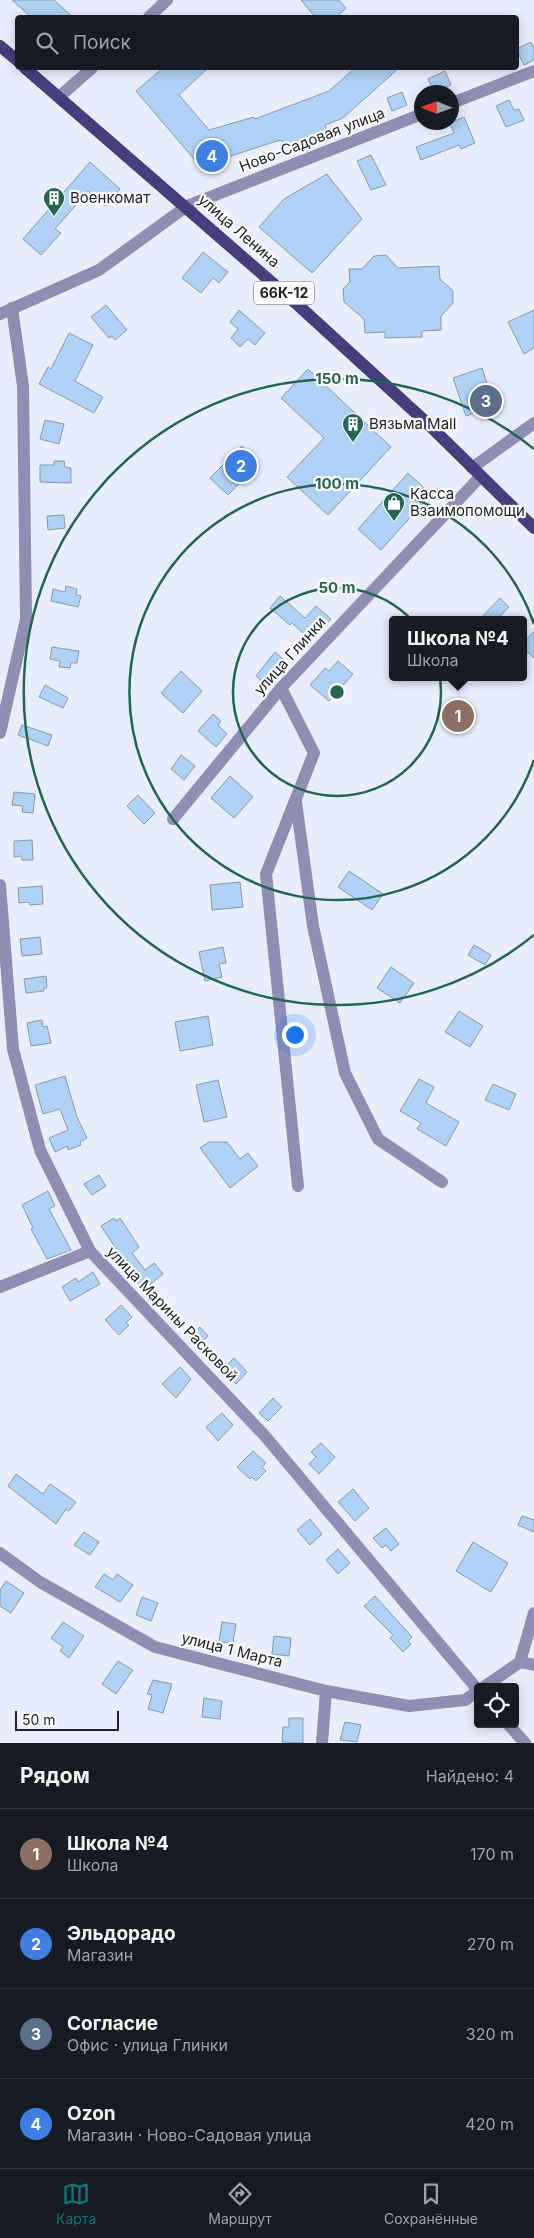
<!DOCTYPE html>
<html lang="ru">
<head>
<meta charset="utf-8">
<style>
	:root { --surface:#171b24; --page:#20242c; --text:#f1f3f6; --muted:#9ea1a6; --line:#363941; --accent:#0f766e }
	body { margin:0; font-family:Inter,sans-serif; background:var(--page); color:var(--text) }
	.controls { position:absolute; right:15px; bottom:15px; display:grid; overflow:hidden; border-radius:5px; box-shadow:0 2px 12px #0003 }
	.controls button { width:45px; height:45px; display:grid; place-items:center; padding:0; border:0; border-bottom:1px solid var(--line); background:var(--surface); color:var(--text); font:25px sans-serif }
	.compass { position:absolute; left:414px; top:85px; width:45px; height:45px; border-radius:50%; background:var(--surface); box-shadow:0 2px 12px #0003; rotate:271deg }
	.scale { position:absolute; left:15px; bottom:12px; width:104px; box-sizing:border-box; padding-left:5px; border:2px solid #1c2028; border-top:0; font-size:14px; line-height:18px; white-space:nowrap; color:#1c2028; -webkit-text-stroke:4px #fbfbfb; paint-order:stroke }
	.you { position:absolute; left:294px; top:1034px; width:18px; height:18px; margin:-12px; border:4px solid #fff; border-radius:50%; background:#1a73e8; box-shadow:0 0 0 8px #1a73e833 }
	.badge { display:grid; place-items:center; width:32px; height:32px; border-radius:50%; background:var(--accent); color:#fff; font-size:16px; font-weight:700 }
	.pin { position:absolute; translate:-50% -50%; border:2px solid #fff; box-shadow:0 1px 5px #0006 }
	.popup { position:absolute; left:389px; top:616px; width:138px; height:65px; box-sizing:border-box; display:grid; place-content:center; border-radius:5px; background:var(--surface); filter:drop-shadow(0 1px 4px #0005); font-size:16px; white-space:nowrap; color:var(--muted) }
	.popup b { font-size:19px; color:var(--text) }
	.popup::after { content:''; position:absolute; left:50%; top:100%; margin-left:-10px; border:10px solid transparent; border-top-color:var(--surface) }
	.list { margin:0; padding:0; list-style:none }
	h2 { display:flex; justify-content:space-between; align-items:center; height:65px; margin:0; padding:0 20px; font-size:21px }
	h2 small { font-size:16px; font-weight:400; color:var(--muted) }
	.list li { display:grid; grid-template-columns:32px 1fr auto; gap:15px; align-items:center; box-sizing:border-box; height:90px; padding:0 20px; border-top:1px solid var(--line) }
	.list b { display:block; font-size:19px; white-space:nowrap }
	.list p { margin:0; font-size:16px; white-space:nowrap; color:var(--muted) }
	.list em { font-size:16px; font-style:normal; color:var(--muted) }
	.icon { flex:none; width:28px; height:28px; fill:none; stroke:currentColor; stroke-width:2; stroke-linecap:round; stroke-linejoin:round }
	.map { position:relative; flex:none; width:534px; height:1743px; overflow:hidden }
	.search { position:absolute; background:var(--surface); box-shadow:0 2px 12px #0003; left:15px; right:15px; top:15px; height:55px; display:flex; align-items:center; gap:12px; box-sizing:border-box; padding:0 18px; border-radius:5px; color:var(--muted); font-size:19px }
	.sheet { height:425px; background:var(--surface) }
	nav { display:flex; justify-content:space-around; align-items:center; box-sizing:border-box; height:70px; border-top:1px solid var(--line); background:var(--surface); font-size:14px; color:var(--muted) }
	nav a { display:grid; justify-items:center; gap:2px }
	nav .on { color:var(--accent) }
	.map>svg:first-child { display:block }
	.building { fill:#afd1f3; stroke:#8799ac }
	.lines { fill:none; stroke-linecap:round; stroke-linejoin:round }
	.minor { stroke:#908eb3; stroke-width:12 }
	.primary { stroke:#473e7d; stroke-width:12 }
	.ring { fill:none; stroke:#246553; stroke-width:2.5 }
	.labels { text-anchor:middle; stroke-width:4.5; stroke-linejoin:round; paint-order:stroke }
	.shield { fill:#fbfbfb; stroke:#5f6267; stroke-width:1 }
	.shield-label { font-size:14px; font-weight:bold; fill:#1c2028 }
	.street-label { font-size:15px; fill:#1c2028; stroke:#fbfbfb }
	.poi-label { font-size:15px; fill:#1c2028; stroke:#fbfbfb; text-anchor:start }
	.centre { fill:#246553; stroke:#fbfbfb; stroke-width:2.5 }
	.ring-label { font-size:15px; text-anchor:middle; font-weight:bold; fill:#246553; stroke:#fbfbfb; stroke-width:4.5; stroke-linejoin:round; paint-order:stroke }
</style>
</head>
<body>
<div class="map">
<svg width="534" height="1743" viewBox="0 0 534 1743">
	<rect width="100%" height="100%" fill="#e8eefd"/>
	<g class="building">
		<polygon points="12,0 54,0 74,18 32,18"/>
		<polygon points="301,0 339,0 346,8 336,18 316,18"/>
		<polygon points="531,42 534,49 534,60 524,65 516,49"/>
		<polygon points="163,68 208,68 179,95 209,130 254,117 255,119 329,91 355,68 399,68 343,118 325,125 327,130 284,146 282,140 274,142 200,166 136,91"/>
		<polygon points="445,71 451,85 446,87 449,92 434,92 428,79"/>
		<polygon points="402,92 407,105 392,111 387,98"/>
		<polygon points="509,100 514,110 519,109 524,120 506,127 496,106"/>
		<polygon points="464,117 475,143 461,149 459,145 421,160 416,147 454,133 450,123"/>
		<polygon points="371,155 386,185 371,190 357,161"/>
		<polygon points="90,162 120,189 105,206 88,191 55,229 61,233 41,255 23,239"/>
		<polygon points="327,174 362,219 312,273 259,227 284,199"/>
		<polygon points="203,252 228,272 219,283 213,278 201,293 182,278"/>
		<polygon points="386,255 398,268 439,266 440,279 453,291 453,303 441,316 441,330 422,331 422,337 385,338 385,332 365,333 364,319 344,302 343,289 350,282 349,269 362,269 374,256"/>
		<polygon points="106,305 127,330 115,340 112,336 109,338 91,317"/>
		<polygon points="239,310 265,333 255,345 248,339 240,347 231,338 238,329 230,322"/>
		<polygon points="534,310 534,348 524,354 508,322"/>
		<polygon points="69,333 93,345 75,381 103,397 94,413 39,384 48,367 51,369"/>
		<polygon points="482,368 494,406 466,416 453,378"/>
		<polygon points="308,369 391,447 328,515 287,477 324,438 281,398"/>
		<polygon points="45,420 64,424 59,444 40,439"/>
		<polygon points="242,446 259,463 228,495 210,478"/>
		<polygon points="54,461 64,461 65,467 71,468 71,483 40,482 40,465 54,465"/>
		<polygon points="408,473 423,487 424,502 381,550 358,529"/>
		<polygon points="64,515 65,528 48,530 47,516"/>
		<polygon points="66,586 77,589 76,595 81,596 78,607 51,601 53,589 65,592"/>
		<polygon points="280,596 305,618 316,606 331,619 312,641 292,623 290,625 270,608"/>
		<polygon points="500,598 509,607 496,620 479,620"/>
		<polygon points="534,631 534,658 523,648 523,643"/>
		<polygon points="52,647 79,651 77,663 71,663 70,668 59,667 60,661 50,659"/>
		<polygon points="275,652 290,665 270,688 256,676"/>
		<polygon points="338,661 353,674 329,701 310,685 325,668 329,671"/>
		<polygon points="181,671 202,691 183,713 161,693"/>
		<polygon points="45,685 68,698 63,708 39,697"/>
		<polygon points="213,714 221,721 218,725 227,734 216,747 198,731"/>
		<polygon points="22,725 52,735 48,746 18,735"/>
		<polygon points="181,755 195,766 184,780 171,769"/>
		<polygon points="230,776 253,797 234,818 211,798"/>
		<polygon points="14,792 35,794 33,813 22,812 23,806 12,805"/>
		<polygon points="138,795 155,813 144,824 127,806"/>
		<polygon points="32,840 33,860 22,860 21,856 14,857 14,841"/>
		<polygon points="349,871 383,894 372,910 338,887"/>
		<polygon points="240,882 243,907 212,910 210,885"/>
		<polygon points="42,886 43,904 30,905 29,902 19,903 18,888"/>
		<polygon points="40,937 42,954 22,956 20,939"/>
		<polygon points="474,945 491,955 485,965 468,955"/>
		<polygon points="223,947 226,963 219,964 222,977 205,981 199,952"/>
		<polygon points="391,967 414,983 400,1003 377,988"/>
		<polygon points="46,976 47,988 44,988 44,991 26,993 24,979"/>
		<polygon points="459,1011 483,1026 470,1047 445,1032"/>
		<polygon points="208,1016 213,1045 180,1051 175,1022"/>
		<polygon points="42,1020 43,1027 47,1026 51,1043 31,1046 27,1023"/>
		<polygon points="65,1076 77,1117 87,1138 80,1142 81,1145 68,1150 67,1146 55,1152 49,1138 68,1130 60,1109 43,1114 35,1085"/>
		<polygon points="419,1079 434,1087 426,1103 459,1122 446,1146 417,1129 421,1123 400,1111"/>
		<polygon points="218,1080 227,1117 204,1122 196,1085"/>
		<polygon points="493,1084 516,1094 509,1110 485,1100"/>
		<polygon points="209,1142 227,1142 240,1159 248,1153 258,1166 230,1188 200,1148"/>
		<polygon points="99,1175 106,1186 92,1195 84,1184"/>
		<polygon points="48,1191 55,1206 49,1209 71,1250 47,1259 31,1229 33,1228 22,1205"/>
		<polygon points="114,1218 116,1221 120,1218 139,1247 132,1253 145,1270 154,1263 163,1274 143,1290 101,1226"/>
		<polygon points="93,1272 100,1284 70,1301 62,1287 76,1278 78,1282"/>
		<polygon points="121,1305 132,1317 126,1323 129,1325 119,1335 105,1320"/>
		<polygon points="200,1327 208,1336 198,1346 189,1337"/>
		<polygon points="234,1358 247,1372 236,1384 222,1370"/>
		<polygon points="180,1367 191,1379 176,1398 162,1384"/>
		<polygon points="273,1398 282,1407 268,1421 259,1413"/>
		<polygon points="222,1413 233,1425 218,1441 206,1427"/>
		<polygon points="321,1443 335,1457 319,1474 309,1464 316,1457 311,1452"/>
		<polygon points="253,1451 266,1463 262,1467 266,1471 256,1481 252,1477 250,1479 237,1467"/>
		<polygon points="16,1474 43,1494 50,1484 76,1502 69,1511 66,1509 56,1524 8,1486"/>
		<polygon points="353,1489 369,1508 355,1521 338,1502"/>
		<polygon points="522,1516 534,1520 534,1532 518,1525"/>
		<polygon points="310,1519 322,1534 310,1545 297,1530"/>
		<polygon points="386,1528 399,1544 391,1551 386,1545 382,1548 373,1538"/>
		<polygon points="84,1532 99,1542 90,1555 74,1545"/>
		<polygon points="473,1542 508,1563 491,1592 456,1571"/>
		<polygon points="338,1549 350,1563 338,1574 326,1560"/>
		<polygon points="104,1574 113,1580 117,1574 133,1585 120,1602 95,1587"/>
		<polygon points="6,1581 24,1593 11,1613 0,1606 0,1590"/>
		<polygon points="375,1596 412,1637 408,1641 411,1644 403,1652 390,1638 393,1635 364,1606"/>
		<polygon points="142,1597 158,1603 151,1621 136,1615"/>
		<polygon points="63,1622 84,1636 69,1658 60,1651 63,1647 51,1638"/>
		<polygon points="222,1622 236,1624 233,1643 219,1642"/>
		<polygon points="274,1636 291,1638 289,1656 272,1654"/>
		<polygon points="118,1661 133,1670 116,1694 102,1684"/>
		<polygon points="153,1680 172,1684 163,1713 148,1709 152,1695 147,1694"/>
		<polygon points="204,1698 222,1701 220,1719 202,1717"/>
		<polygon points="289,1718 303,1718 303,1743 282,1742 283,1727 289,1727"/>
		<polygon points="345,1722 361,1725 357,1742 340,1740"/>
	</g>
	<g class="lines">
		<g class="minor">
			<polyline points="148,18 167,0"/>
			<polyline points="59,97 92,68"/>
			<polyline points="452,103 534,71"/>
			<polyline points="0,314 99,270 187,206 422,114"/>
			<polyline points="472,468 534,423"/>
			<polyline points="281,688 314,753 266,874 298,1186"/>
			<polyline points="0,733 26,619 23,386 12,308"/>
			<polyline points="296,802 313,926 345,1073 378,1139 442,1182"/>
			<polyline points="173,819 281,688 480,477"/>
			<polyline points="0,885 13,1049 40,1150 90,1251 265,1436 478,1690"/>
			<polyline points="0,1287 90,1251"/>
			<polyline points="0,1553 40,1582 155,1647 326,1691 409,1706 465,1700 478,1691"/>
			<polyline points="520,1662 534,1665"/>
			<polyline points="484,1687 520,1662 534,1613"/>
			<polyline points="508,1724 525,1743"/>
			<polyline points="322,1743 326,1691"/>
		</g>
		<g class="primary">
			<polyline points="0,46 18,61"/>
			<polyline points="25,68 299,306 427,423 534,528"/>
		</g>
	</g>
	<g class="ring">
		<circle cx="337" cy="692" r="104"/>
		<path d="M534 760A208 208 0 1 1 534 624"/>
		<path d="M534 935A313 313 0 1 1 534 449"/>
	</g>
	<defs>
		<g id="building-pin" transform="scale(1.125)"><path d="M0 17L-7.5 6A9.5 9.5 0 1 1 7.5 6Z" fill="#246553" stroke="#fbfbfb"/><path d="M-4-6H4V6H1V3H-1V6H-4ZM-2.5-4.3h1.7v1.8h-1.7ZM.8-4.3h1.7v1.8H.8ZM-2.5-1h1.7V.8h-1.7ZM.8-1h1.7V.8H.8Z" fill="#fff"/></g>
		<g id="shop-pin" transform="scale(1.125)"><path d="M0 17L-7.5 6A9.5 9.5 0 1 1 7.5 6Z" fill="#246553" stroke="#fbfbfb"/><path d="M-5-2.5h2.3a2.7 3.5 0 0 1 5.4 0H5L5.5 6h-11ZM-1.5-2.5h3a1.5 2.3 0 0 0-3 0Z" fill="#fff"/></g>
	</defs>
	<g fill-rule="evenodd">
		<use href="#building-pin" x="54" y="198"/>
		<use href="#building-pin" x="353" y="424"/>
		<use href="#shop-pin" x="394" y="503"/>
	</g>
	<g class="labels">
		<rect class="shield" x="254" y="281.5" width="60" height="23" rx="4"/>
		<g class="shield-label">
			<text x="284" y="298">66К-12</text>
		</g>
		<g class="street-label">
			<text transform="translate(312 140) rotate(-21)" y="5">Ново-Садовая улица</text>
			<text transform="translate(239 231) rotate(41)" y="5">улица Ленина</text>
			<text transform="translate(290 656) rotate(-48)" y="5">улица Глинки</text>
			<text transform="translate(172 1314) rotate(46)" y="5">улица Марины Расковой</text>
			<text transform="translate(232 1650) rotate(14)" y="5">улица 1 Марта</text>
		</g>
		<g class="poi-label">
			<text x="70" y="203">Военкомат</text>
			<text x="369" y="429">Вязьма Mall</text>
			<text x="410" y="499">Касса<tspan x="410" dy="17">Взаимопомощи</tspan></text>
		</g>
	</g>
	<circle cx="337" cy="692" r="8" class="centre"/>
	<g class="ring-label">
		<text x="337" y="384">150 m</text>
		<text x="337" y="489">100 m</text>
		<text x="337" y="593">50 m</text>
	</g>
</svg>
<div class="controls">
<button><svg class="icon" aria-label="locate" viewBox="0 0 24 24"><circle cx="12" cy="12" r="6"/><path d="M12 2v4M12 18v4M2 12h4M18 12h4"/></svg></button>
</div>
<svg class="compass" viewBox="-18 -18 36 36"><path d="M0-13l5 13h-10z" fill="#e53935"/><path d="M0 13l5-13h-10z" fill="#9ea1a6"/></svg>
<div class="scale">50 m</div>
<div class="you"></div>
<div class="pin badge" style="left:458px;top:716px;background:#8d6e63">1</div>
<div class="popup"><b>Школа №4</b>Школа</div>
<div class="pin badge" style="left:241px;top:466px;background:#3f7fe0">2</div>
<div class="pin badge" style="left:486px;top:401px;background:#5c6f8a">3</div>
<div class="pin badge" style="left:212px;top:156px;background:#3f7fe0">4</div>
<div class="search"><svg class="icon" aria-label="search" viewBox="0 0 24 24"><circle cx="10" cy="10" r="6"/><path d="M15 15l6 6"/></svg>Поиск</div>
</div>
<section class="sheet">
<h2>Рядом<small>Найдено: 4</small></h2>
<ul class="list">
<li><span class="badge" style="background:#8d6e63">1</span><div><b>Школа №4</b><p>Школа</p></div><em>170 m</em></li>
<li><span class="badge" style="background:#3f7fe0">2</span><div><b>Эльдорадо</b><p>Магазин</p></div><em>270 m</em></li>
<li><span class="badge" style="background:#5c6f8a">3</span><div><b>Согласие</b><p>Офис · улица Глинки</p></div><em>320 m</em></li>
<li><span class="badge" style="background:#3f7fe0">4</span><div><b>Ozon</b><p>Магазин · Ново-Садовая улица</p></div><em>420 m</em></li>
</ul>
</section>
<nav>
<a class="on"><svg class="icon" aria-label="map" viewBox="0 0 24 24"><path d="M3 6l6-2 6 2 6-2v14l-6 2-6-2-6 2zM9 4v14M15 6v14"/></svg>Карта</a>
<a><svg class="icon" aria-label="directions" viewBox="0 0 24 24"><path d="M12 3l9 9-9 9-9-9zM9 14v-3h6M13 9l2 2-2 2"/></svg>Маршрут</a>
<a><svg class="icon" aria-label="saved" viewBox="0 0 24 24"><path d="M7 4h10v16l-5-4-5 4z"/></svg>Сохранённые</a>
</nav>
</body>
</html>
